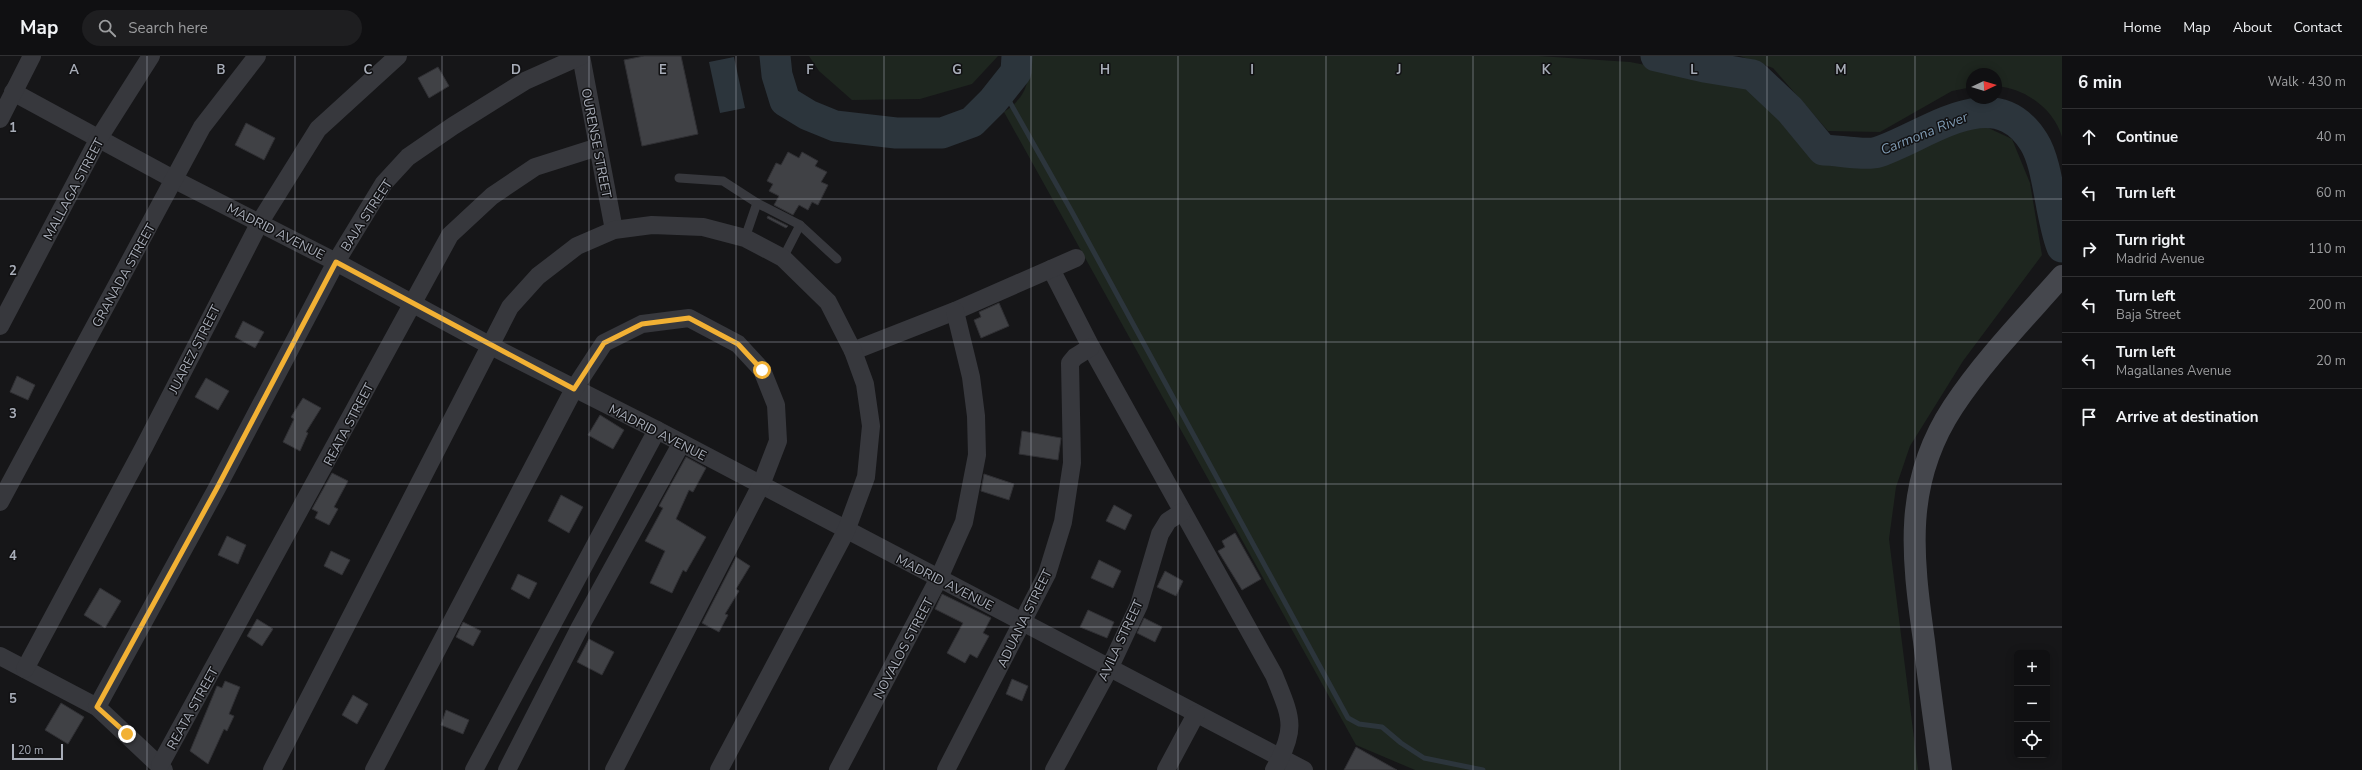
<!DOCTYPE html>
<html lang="en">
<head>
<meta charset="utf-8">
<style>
	:root { --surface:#101012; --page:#1e1e20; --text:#f1f3f6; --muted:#9c9d9f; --line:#303032 }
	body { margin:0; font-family:"Nunito Sans",sans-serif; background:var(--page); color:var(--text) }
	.controls { position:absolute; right:12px; bottom:12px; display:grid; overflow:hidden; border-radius:6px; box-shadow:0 2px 10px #0003 }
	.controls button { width:36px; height:36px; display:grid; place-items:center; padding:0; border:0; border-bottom:1px solid var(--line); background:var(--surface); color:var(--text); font:20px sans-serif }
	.compass { position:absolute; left:1966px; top:12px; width:36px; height:36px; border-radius:50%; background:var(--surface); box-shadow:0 2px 10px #0003; rotate:86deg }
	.scale { position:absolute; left:12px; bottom:10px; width:51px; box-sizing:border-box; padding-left:4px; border:2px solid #a8adb8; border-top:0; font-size:11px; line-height:14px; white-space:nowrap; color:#a8adb8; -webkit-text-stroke:3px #111113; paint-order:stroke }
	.stop { position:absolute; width:12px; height:12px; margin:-9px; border:3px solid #f2b134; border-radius:50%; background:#fff }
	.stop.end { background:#f2b134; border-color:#fff; box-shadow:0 1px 4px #0008 }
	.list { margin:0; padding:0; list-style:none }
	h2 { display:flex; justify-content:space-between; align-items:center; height:52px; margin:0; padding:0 16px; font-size:17px }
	h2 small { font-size:13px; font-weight:400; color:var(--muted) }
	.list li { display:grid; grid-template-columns:26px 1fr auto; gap:12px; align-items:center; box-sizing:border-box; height:56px; padding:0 16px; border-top:1px solid var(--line) }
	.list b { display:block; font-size:15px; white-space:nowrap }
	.list p { margin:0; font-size:13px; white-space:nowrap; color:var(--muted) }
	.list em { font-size:13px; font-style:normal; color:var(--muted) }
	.icon { flex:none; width:22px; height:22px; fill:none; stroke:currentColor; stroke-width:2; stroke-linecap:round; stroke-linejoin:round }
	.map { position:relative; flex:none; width:2062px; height:714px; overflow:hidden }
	header { display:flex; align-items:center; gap:24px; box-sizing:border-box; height:56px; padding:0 20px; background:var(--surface); border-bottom:1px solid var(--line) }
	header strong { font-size:19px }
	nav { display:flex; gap:22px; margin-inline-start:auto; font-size:14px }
	.search { width:280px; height:36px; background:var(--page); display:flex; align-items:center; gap:10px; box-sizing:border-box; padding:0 14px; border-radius:22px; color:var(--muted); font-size:15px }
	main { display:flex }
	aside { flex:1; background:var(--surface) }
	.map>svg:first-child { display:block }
	.green { fill:#1e261f }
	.water { fill:#2c353c }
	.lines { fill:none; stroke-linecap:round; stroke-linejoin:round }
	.stream { stroke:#2c353c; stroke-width:5 }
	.river { stroke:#2c353c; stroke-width:31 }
	.building { fill:#404145; stroke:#303034 }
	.lane { stroke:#37383d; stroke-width:9 }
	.street { stroke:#37383d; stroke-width:18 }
	.secondary { stroke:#45474d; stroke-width:22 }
	.route { stroke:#f2b134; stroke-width:5 }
	.grid { fill:none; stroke:#a8adb8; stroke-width:1; stroke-opacity:0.55 }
	.labels { text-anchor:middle; stroke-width:3; stroke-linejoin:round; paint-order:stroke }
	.street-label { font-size:13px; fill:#a8adb8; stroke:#111113 }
	.water-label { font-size:14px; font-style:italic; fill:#7f9bb3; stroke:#111113 }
	.grid-label { font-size:13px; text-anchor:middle; font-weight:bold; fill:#a8adb8; stroke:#111113; stroke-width:3; stroke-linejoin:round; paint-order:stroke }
</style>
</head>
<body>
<header>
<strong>Map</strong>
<div class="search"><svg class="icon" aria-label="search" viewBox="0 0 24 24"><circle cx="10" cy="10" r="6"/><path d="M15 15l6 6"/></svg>Search here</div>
<nav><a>Home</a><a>Map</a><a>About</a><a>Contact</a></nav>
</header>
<main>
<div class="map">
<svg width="2062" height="714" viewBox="0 0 2062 714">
	<rect width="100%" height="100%" fill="#161618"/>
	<g class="green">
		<polygon points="809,0 998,0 972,28 920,43 852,44 819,15"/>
		<path d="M1030,0H1539L1630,6L1748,29L1820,102L1875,110L1902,103L1948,77L1982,69L2012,83L2030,127L2042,199L1963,305L1910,390L1896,431L1889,483L1918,714H1415L1356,689L1004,56C1028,39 1028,28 1030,0Z"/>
		<path d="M1740,0H2062V81C2054,53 2025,32 1996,30V18H1972V31L1952,35L1880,76L1828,75L1773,12Z"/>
	</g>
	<polygon class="water" points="734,1 745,52 720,57 709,6"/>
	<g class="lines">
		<polyline class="stream" points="1003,34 1072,156 1348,662 1359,668 1382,671 1401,687 1424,702 1483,714"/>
		<g class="river">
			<polyline points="775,0 777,19 785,45 808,59 835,70 896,77 942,77 972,66 993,45 1016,16 1017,0"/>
			<path d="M1656,0L1704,11L1753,19L1790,54L1823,94C1837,94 1866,100 1878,96C1927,80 1994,22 2034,86C2049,110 2050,161 2062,191"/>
		</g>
	</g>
	<g class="building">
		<polygon points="644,0 681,0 698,78 642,90 624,4"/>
		<polygon points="438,11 449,30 429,42 418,22"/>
		<polygon points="246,67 275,82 264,104 235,89"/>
		<polygon points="788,96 799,102 802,96 818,105 815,110 827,116 821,126 828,129 818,149 812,146 808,154 799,149 793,159 774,149 779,140 769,135 773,128 767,125 776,107 781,109"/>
		<polygon points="768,160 788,170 786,172 767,162"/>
		<polygon points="999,247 1009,270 981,282 974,264 981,261 979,256"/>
		<polygon points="243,265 264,276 255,292 235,281"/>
		<polygon points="17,320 35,329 28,344 10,336"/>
		<polygon points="206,322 229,335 218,354 195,341"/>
		<polygon points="303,342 321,352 306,376 308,377 300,395 283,386 294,363 291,361"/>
		<polygon points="600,359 624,374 613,393 588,379"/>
		<polygon points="1022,375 1061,382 1058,404 1019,398"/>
		<polygon points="686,401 706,412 693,436 689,434 676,463 706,481 686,516 683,514 672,537 650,527 665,495 645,485 663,452 659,450"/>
		<polygon points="332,417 348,425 334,451 338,453 329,469 315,462 318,456 312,453"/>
		<polygon points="984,418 1014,428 1009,444 981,435"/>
		<polygon points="561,439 583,451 569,477 548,465"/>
		<polygon points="1114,449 1132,459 1125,474 1106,465"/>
		<polygon points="1235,477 1261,523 1242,534 1218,495 1225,491 1222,485"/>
		<polygon points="227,480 246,489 238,508 218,499"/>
		<polygon points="331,495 350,504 342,519 324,510"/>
		<polygon points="736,501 750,510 736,533 739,535 725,558 728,559 719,576 702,567"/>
		<polygon points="1099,504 1121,515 1113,532 1091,522"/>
		<polygon points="1165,515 1183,525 1176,540 1157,531"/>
		<polygon points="518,518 537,527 529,543 511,533"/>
		<polygon points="100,532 121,545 105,572 84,559"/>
		<polygon points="942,538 991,562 983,577 989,580 977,602 970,598 965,607 947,597 963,567 935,553"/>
		<polygon points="1088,554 1114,566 1107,582 1080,571"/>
		<polygon points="1144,562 1162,571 1155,586 1137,577"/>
		<polygon points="257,563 273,573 262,590 247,580"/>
		<polygon points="463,566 481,575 473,590 456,581"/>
		<polygon points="589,583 614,596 602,619 577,606"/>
		<polygon points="1012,623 1028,630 1022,645 1006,638"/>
		<polygon points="225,625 240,631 229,658 234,660 227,675 224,673 208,708 190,695 217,630 222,632"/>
		<polygon points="353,639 368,648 357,668 342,659"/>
		<polygon points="61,647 84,661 68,688 45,674"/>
		<polygon points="446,654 469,664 463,678 441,669"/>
		<polygon points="1356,691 1397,714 1344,714"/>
	</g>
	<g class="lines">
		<g class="lane">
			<polyline points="679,122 723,125 757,147"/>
			<polyline points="800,169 837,203"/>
			<polyline points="745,182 757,147 800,169 783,202"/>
		</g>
		<g class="street">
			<polyline points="581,0 614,174"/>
			<polyline points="13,36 175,124 336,206 489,289 657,374 1304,714"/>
			<polyline points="0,63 32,0"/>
			<path d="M1051,213L1091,291L1274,619C1291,662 1298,671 1274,714"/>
			<polyline points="0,270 99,82 151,0"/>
			<polyline points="853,295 955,255 1076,202"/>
			<polyline points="0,446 202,71 257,0"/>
			<polyline points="0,600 97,651 164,714"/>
			<polyline points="25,613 144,391 260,166 318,73 398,0"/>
			<polyline points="97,651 217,432 336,206 384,127 408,101 453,70 525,25 581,0"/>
			<polyline points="160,709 450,179 492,140 535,111 598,91"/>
			<polyline points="272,714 510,251 538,220 577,190 614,174 652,169 703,171 745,182 783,202 828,246 853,295 865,328 871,370 866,421 846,475 719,714"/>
			<polyline points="374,714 574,333 604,287 642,268 689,262 738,288 762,314 776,349 778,385 761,429 614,714"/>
			<polyline points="474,714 657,374"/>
			<polyline points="507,714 580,571 681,388"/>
			<polyline points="838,714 939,522 964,466 977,399 976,360 971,321 955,255"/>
			<polyline points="946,714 1047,518 1063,466 1072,407 1070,307 1075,301 1091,291"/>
			<polyline points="1054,714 1109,613 1139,549 1160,478 1168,465 1182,456"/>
			<polyline points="1166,714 1196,658"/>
		</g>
		<path class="secondary" d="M1941,714C1935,671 1929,628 1924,585C1912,499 1903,427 1953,351C1984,304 2025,262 2062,220"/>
	</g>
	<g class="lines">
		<polyline class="route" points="127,678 97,651 217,432 336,206 574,333 604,287 642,268 689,262 738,288 762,314"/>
	</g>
	<path class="grid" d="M147,0V714M295,0V714M442,0V714M589,0V714M736,0V714M884,0V714M1031,0V714M1178,0V714M1326,0V714M1473,0V714M1620,0V714M1767,0V714M1915,0V714M0,143H2062M0,286H2062M0,428H2062M0,571H2062"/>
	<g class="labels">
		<g class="street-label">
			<text transform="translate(597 87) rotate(79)" y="5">OURENSE STREET</text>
			<text transform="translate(73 133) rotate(-62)" y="5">MALLAGA STREET</text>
			<text transform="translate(366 159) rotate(-57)" y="5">BAJA STREET</text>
			<text transform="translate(276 175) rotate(27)" y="5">MADRID AVENUE</text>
			<text transform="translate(123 219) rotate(-61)" y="5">GRANADA STREET</text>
			<text transform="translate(194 293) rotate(-63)" y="5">JUAREZ STREET</text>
			<text transform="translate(348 368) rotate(-62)" y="5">REATA STREET</text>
			<text transform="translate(658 376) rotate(27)" y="5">MADRID AVENUE</text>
			<text transform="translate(945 526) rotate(27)" y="5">MADRID AVENUE</text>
			<text transform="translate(1024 562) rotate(-64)" y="5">ADUANA STREET</text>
			<text transform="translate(1120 584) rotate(-65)" y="5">AVILA STREET</text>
			<text transform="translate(903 592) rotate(-62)" y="5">NOVALOS STREET</text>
			<text transform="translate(192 652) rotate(-61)" y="5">REATA STREET</text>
		</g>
		<g class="water-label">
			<text transform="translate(1924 77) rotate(-22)" y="5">Carmona River</text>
		</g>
	</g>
	<g class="grid-label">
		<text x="74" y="18">A</text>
		<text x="221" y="18">B</text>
		<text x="368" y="18">C</text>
		<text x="516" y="18">D</text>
		<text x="663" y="18">E</text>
		<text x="810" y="18">F</text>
		<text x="957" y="18">G</text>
		<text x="1105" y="18">H</text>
		<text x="1252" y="18">I</text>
		<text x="1399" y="18">J</text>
		<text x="1546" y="18">K</text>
		<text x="1694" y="18">L</text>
		<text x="1841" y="18">M</text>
		<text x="13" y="76">1</text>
		<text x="13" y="219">2</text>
		<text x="13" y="362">3</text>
		<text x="13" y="504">4</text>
		<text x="13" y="647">5</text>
	</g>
</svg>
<div class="controls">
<button>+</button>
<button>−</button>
<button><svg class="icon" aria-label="locate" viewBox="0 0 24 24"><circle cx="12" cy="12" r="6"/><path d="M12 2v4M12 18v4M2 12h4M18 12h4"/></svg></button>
</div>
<svg class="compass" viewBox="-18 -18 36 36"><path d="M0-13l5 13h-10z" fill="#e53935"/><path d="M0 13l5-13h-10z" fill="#9c9d9f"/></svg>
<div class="scale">20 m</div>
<div class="stop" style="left:762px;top:314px"></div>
<div class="stop end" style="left:127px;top:678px"></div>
</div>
<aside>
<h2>6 min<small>Walk · 430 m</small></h2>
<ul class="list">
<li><svg class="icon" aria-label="ahead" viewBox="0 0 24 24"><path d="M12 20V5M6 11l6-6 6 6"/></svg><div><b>Continue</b></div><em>40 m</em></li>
<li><svg class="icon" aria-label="left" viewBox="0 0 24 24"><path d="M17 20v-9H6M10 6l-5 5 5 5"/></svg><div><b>Turn left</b></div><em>60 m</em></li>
<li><svg class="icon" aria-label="right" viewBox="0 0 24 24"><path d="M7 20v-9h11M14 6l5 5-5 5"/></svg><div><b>Turn right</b><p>Madrid Avenue</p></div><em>110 m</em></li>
<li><svg class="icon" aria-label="left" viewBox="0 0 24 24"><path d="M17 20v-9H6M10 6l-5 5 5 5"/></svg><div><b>Turn left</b><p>Baja Street</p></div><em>200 m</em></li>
<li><svg class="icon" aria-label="left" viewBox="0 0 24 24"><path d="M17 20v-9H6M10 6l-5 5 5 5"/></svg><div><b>Turn left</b><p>Magallanes Avenue</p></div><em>20 m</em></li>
<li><svg class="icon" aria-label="arrive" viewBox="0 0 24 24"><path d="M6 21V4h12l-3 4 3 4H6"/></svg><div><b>Arrive at destination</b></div></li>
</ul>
</aside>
</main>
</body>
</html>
